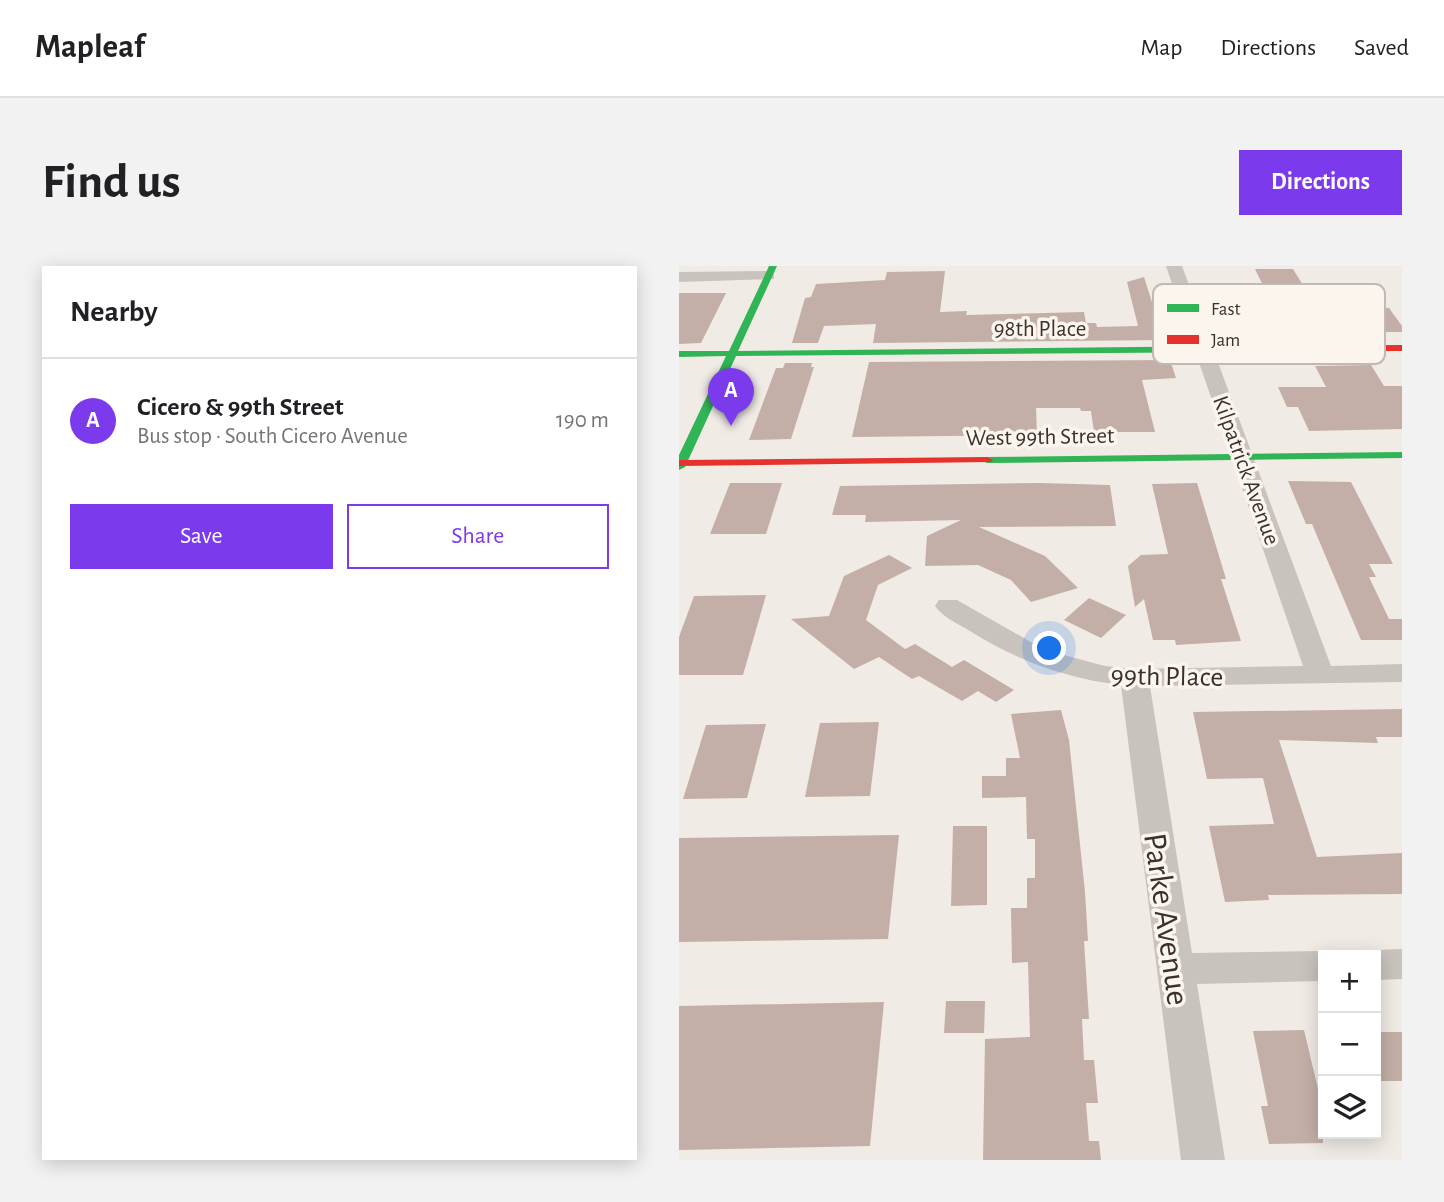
<!DOCTYPE html>
<html lang="en">
<head>
<meta charset="utf-8">
<style>
	:root { --surface:#fff; --page:#f2f2f2; --text:#202124; --muted:#757577; --line:#e0e0e0; --accent:#7c3aed }
	body { margin:0; font-family:"Alegreya Sans",sans-serif; background:var(--page); color:var(--text) }
	.controls { position:absolute; right:21px; bottom:21px; display:grid; overflow:hidden; border-radius:0px; box-shadow:0 4px 18px #0003 }
	.controls button { width:63px; height:63px; display:grid; place-items:center; padding:0; border:0; border-bottom:2px solid var(--line); background:var(--surface); color:var(--text); font:35px sans-serif }
	.you { position:absolute; left:371px; top:383px; width:24px; height:24px; margin:-18px; border:5px solid #fff; border-radius:50%; background:#1a73e8; box-shadow:0 0 0 10px #1a73e833 }
	.badge { display:grid; place-items:center; width:46px; height:46px; border-radius:50%; background:var(--accent); color:#fff; font-size:23px; font-weight:700 }
	.pin { position:absolute; translate:-50% -58px; filter:drop-shadow(0 2px 4px #0008) }
	.pin::after { content:''; position:absolute; top:37px; width:24px; height:21px; background:inherit; clip-path:polygon(0 0,100% 0,50% 100%) }
	.list { margin:0; padding:0; list-style:none }
	h2 { display:flex; justify-content:space-between; align-items:center; height:91px; margin:0; padding:0 28px; font-size:30px }
	h2 small { font-size:23px; font-weight:400; color:var(--muted) }
	.list li { display:grid; grid-template-columns:46px 1fr auto; gap:21px; align-items:center; box-sizing:border-box; height:126px; padding:0 28px; border-top:2px solid var(--line) }
	.list b { display:block; font-size:26px; white-space:nowrap }
	.list p { margin:0; font-size:23px; white-space:nowrap; color:var(--muted) }
	.list em { font-size:23px; font-style:normal; color:var(--muted) }
	.actions { display:flex; gap:14px; padding:21px 28px }
	.actions a { flex:1; padding:16px 0; border:2px solid var(--accent); border-radius:0px; text-align:center; font-size:24px; color:var(--accent) }
	.actions .main { background:var(--accent); color:#fff }
	.icon { flex:none; width:38px; height:38px; fill:none; stroke:currentColor; stroke-width:2; stroke-linecap:round; stroke-linejoin:round }
	.map { position:relative; flex:none; width:723px; height:894px; overflow:hidden; border-radius:0px }
	header { display:flex; align-items:center; gap:42px; box-sizing:border-box; height:98px; padding:0 35px; background:var(--surface); border-bottom:2px solid var(--line) }
	header strong { font-size:33px }
	nav { display:flex; gap:38px; margin-inline-start:auto; font-size:24px }
	.intro { display:flex; align-items:center; justify-content:space-between; box-sizing:border-box; height:168px; padding:0 42px }
	h1 { margin:0; font-size:49px }
	.button { padding:18px 32px; border-radius:0px; background:var(--accent); color:#fff; font-size:24px; font-weight:700 }
	main { display:flex; gap:42px; padding:0 42px }
	aside { flex:1; background:var(--surface); border-radius:0px; box-shadow:0 4px 18px #0003 }
	.map>svg:first-child { display:block }
	.building { fill:#c3afa7 }
	.lines { fill:none; stroke-linecap:round; stroke-linejoin:round }
	.street { fill:#c9c3be; fill-rule:evenodd }
	.fast { fill:#30b455; fill-rule:evenodd }
	.jam { fill:#e5322d; fill-rule:evenodd }
	.labels { text-anchor:middle; stroke-width:7; stroke-linejoin:round; paint-order:stroke }
	.far-street-label { font-size:23px; fill:#3b302b; stroke:#fbf5ee }
	.street-label { font-size:28px; fill:#3b302b; stroke:#fbf5ee }
	.near-street-label { font-size:33px; fill:#3b302b; stroke:#fbf5ee }
	.key { fill:#fbf5ee; stroke:#c1bab4; stroke-width:2 }
	.key-label { font-size:19px; fill:#3b302b }
</style>
</head>
<body>
<header>
<strong>Mapleaf</strong>
<nav><a>Map</a><a>Directions</a><a>Saved</a></nav>
</header>
<div class="intro"><h1>Find us</h1><a class="button">Directions</a></div>
<main>
<aside>
<h2>Nearby<small></small></h2>
<ul class="list">
<li><span class="badge">A</span><div><b>Cicero &amp; 99th Street</b><p>Bus stop · South Cicero Avenue</p></div><em>190 m</em></li>
</ul>
<div class="actions"><a class="main">Save</a><a>Share</a></div>
</aside>
<div class="map">
<svg width="723" height="894" viewBox="0 0 723 894">
	<rect width="100%" height="100%" fill="#f0ebe5"/>
	<g class="building">
		<polygon points="576,3 614,3 643,50 599,50"/>
		<polygon points="266,5 261,46 288,45 287,49 405,46 407,57 417,57 418,61 459,60 448,16 465,11 485,74 194,77 197,58 145,60 139,77 113,77 126,32 132,31 137,18 206,14 208,6"/>
		<polygon points="0,27 47,27 22,77 0,78"/>
		<polygon points="675,41 710,42 723,60 723,66 653,66 638,42"/>
		<polygon points="491,94 497,112 463,114 476,166 415,166 412,145 402,145 401,142 357,142 358,169 173,171 190,96"/>
		<polygon points="106,97 133,97 132,101 135,101 112,173 70,174 97,102 104,102"/>
		<polygon points="692,99 705,120 723,120 723,163 630,165 619,141 608,141 599,121 647,121 636,100"/>
		<polygon points="609,215 672,216 714,298 690,298 697,311 690,311 710,353 723,353 723,374 682,374 633,258 627,258"/>
		<polygon points="51,217 103,217 87,268 31,268"/>
		<polygon points="361,217 431,219 437,260 300,261 366,290 399,322 352,336 332,314 299,299 246,300 248,270 282,254 186,256 187,249 153,249 161,220"/>
		<polygon points="518,217 547,313 542,313 562,375 497,379 496,374 474,374 465,333 456,341 449,300 462,289 489,288 473,218"/>
		<polygon points="210,289 233,302 199,319 187,354 226,383 236,378 273,401 285,394 335,424 317,436 299,425 283,435 240,410 233,413 200,391 175,403 112,353 150,350 165,310"/>
		<polygon points="87,329 64,409 0,409 0,371 15,330"/>
		<polygon points="410,332 447,349 422,372 385,354"/>
		<polygon points="723,443 723,471 697,471 699,477 600,474 638,591 723,587 723,628 589,629 590,634 546,636 530,560 595,558 584,512 528,513 514,446"/>
		<polygon points="382,444 390,474 406,626 409,675 405,675 410,753 403,753 405,794 415,794 419,837 407,837 410,875 420,875 422,894 304,894 306,773 351,771 349,696 333,697 332,642 348,642 348,612 356,612 356,573 348,573 347,531 303,532 303,510 327,510 327,492 341,492 332,448"/>
		<polygon points="200,456 191,530 126,531 141,457"/>
		<polygon points="87,458 68,532 4,533 27,459"/>
		<polygon points="274,560 308,560 308,639 272,640"/>
		<polygon points="220,569 209,673 0,676 0,572"/>
		<polygon points="267,735 306,735 305,767 265,767"/>
		<polygon points="205,736 191,880 0,884 0,740"/>
		<polygon points="625,764 644,844 644,877 590,878 582,840 589,840 574,765"/>
		<rect x="697" y="766" width="26" height="49"/>
	</g>
	<g class="lines">
		<g class="street">
			<path d="M487,0H503L652,400L723,398V416L471,420L513,687L644,685L657,689H644V715L518,718L546,894H502L442,419C384,412 334,393 286,362C275,356 263,350 256,340L260,334H278L366,384L426,400L455,403L624,400Z"/>
			<polygon points="89,5 95,7 95,13 0,16 0,6"/>
			<polygon points="723,683 723,713 697,714 697,689 684,688 697,684"/>
		</g>
		<g class="fast">
			<polygon points="90,0 98,0 59,85 554,80 559,83 554,86 57,90 6,201 0,204 0,189 47,90 0,91 0,85 50,85"/>
			<polygon points="723,186 723,192 308,197 302,194 308,191"/>
		</g>
		<g class="jam">
			<polygon points="723,79 723,85 554,86 549,83 554,80"/>
			<polygon points="308,191 314,194 312,196 0,200 0,194"/>
		</g>
	</g>
	<g class="labels">
		<g class="far-street-label">
			<text x="361" y="70">98th Place</text>
			<text transform="translate(361 170) rotate(-1)" y="8">West 99th Street</text>
			<text transform="translate(568 204) rotate(70)" y="8">Kilpatrick Avenue</text>
		</g>
		<g class="street-label">
			<text transform="translate(488 409) rotate(1)" y="10">99th Place</text>
		</g>
		<g class="near-street-label">
			<text transform="translate(489 653) rotate(82)" y="12">Parke Avenue</text>
		</g>
	</g>
	<rect x="474" y="18" width="232" height="80" rx="10" class="key"/>
	<rect x="488" y="38" width="32" height="8" fill="#30b455"/>
	<rect x="488" y="69" width="32" height="9" fill="#e5322d"/>
	<g class="key-label">
		<text x="532" y="49">Fast</text>
		<text x="532" y="80">Jam</text>
	</g>
</svg>
<div class="controls">
<button>+</button>
<button>−</button>
<button><svg class="icon" aria-label="layers" viewBox="0 0 24 24"><path d="M12 4l9 5-9 5-9-5zM3 14l9 5 9-5"/></svg></button>
</div>
<div class="you"></div>
<div class="pin badge" style="left:52px;top:160px">A</div>
</div>
</main>
</body>
</html>
